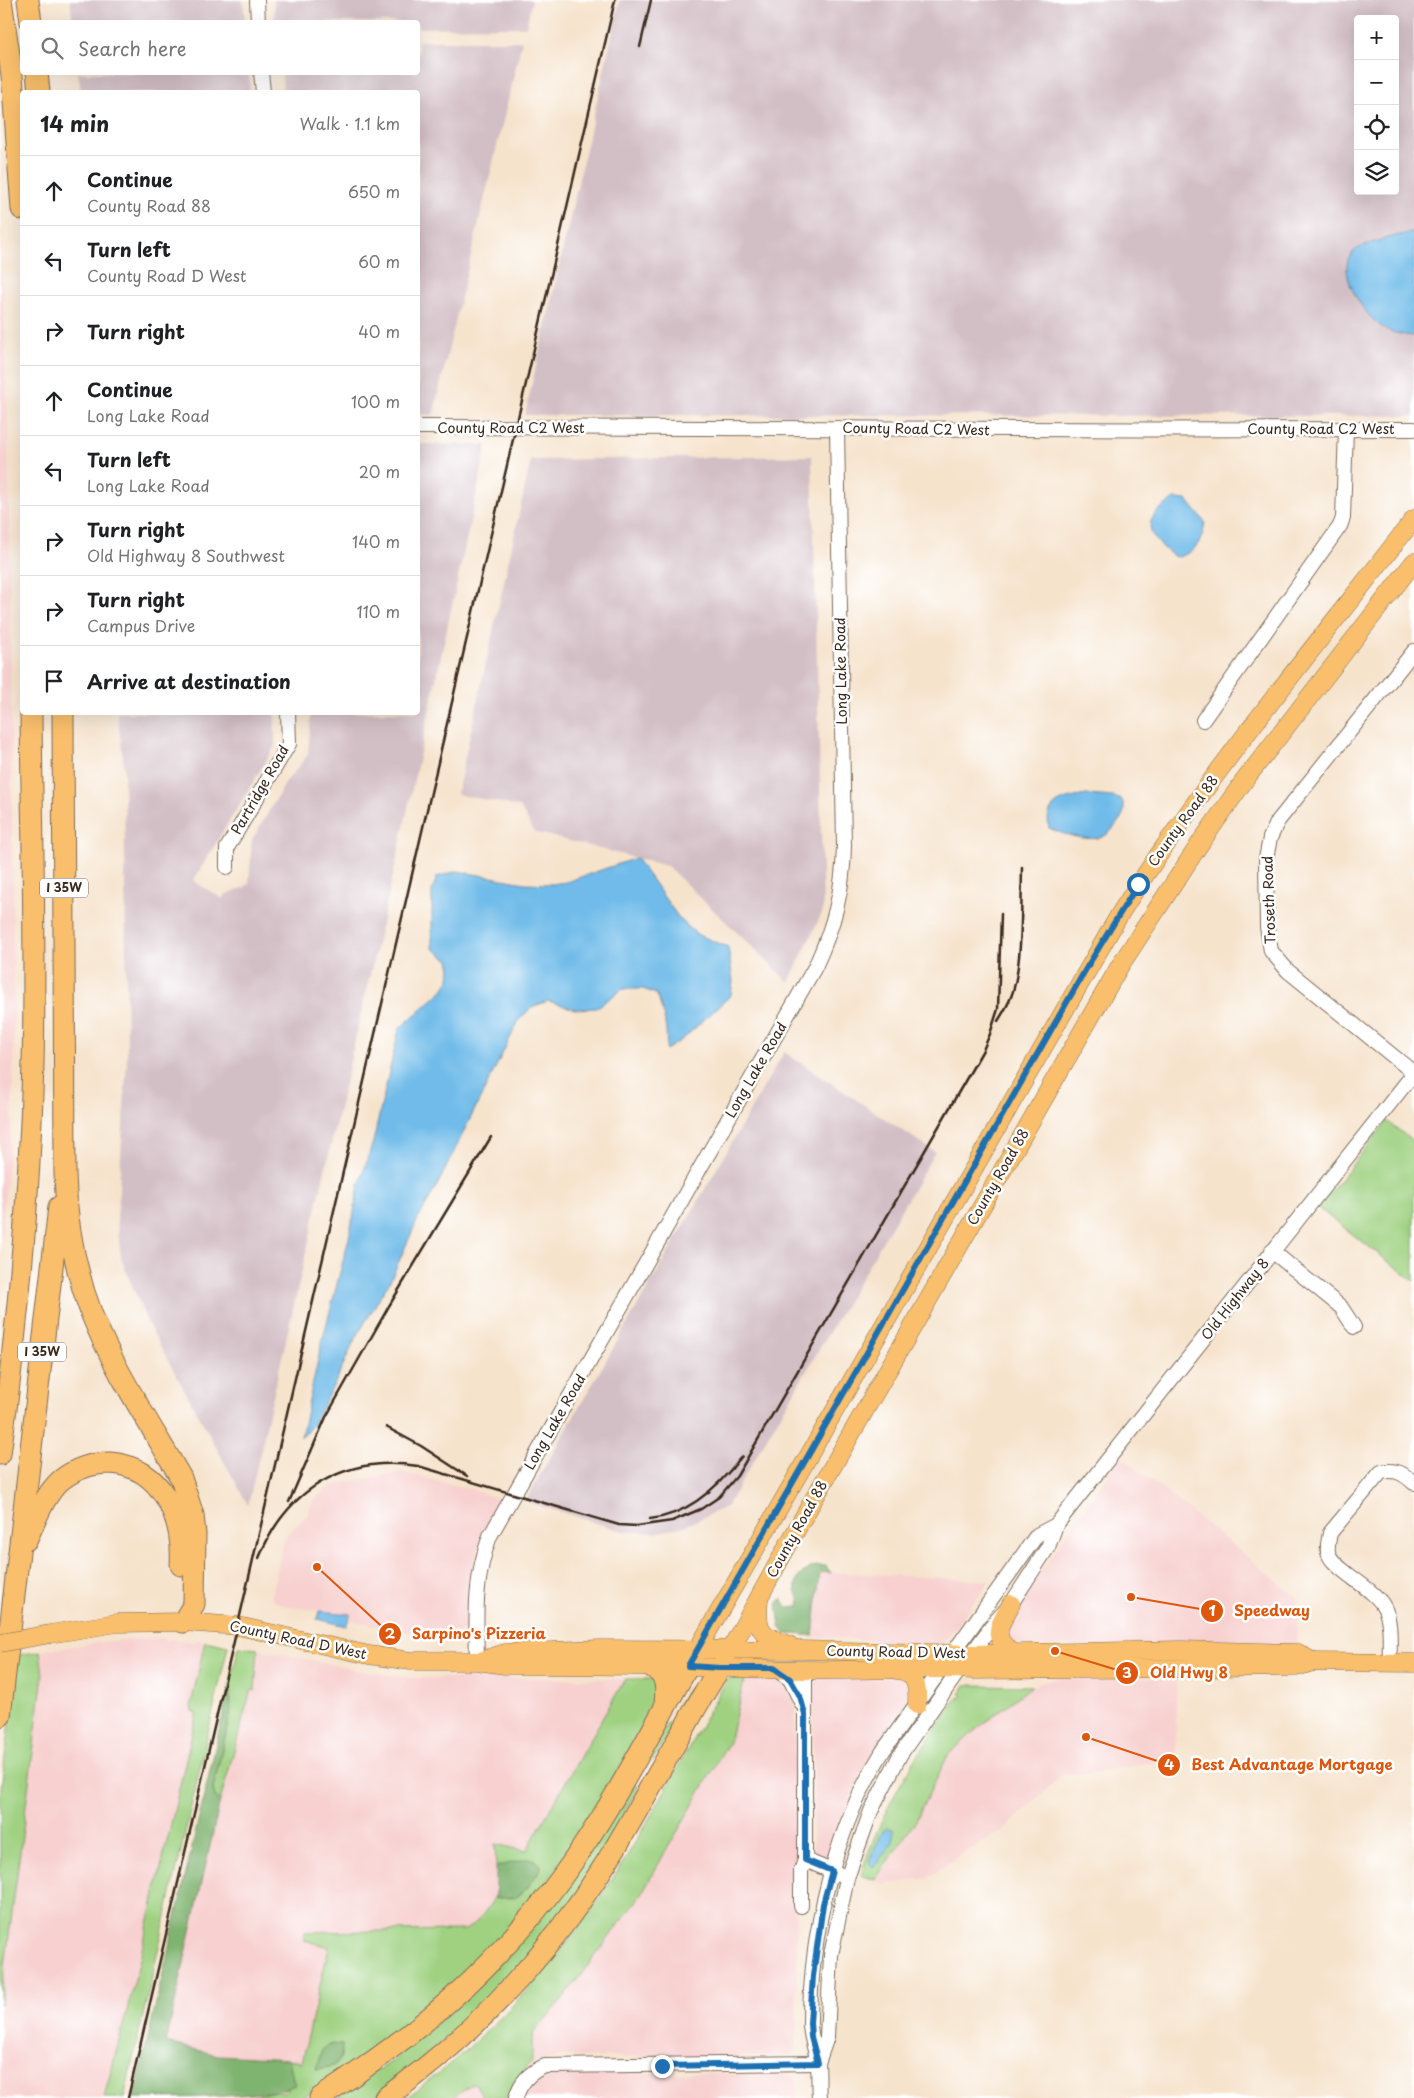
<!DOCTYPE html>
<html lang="en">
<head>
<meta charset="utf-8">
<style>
	:root { --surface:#fff; --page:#f2f2f2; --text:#202124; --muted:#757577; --line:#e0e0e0 }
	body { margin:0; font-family:"Playpen Sans",sans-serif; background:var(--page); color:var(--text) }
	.controls { position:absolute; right:15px; top:15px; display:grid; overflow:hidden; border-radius:5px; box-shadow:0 5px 20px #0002 }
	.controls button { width:45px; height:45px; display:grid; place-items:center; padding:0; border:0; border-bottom:1px solid var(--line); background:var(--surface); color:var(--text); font:25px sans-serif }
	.stop { position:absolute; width:15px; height:15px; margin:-11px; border:4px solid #1f6fb2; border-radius:50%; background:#fff }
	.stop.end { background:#1f6fb2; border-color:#fff; box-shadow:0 1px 5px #0008 }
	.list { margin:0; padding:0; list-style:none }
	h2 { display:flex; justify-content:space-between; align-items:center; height:65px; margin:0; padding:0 20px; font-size:21px }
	h2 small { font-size:16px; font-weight:400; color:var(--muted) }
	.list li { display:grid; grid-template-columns:32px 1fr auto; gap:15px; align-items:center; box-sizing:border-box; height:70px; padding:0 20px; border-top:1px solid var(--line) }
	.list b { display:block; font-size:19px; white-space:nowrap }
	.list p { margin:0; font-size:16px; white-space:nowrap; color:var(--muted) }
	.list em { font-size:16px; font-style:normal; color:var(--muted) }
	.icon { flex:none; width:28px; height:28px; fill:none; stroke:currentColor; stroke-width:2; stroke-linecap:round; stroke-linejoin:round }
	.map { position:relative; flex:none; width:1414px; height:2098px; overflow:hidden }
	.search { position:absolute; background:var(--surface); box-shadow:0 5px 20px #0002; left:20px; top:20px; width:400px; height:55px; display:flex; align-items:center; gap:12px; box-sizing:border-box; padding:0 18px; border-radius:5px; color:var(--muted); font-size:19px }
	.panel { position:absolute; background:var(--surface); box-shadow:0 5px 20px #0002; left:20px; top:90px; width:400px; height:625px; border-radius:5px }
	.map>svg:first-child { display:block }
	.built { fill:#f7d0cf }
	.industrial { fill:#d2bec5; fill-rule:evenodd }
	.green { fill:#9fd181; stroke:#6d7e50; fill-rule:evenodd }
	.forest { fill:#7fb36f; stroke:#5d6e46 }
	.water { fill:#70bbe9; stroke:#567284 }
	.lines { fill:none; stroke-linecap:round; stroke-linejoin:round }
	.minor-casing { stroke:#7c6b5b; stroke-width:16 }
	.major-casing { stroke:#7c6b5b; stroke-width:19 }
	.highway-casing { stroke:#7c6b5b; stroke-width:23 }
	.minor { stroke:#fff; stroke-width:14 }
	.major { stroke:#f9bf6c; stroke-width:18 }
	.highway { stroke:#f9bf6c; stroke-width:21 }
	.rail { stroke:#3b2a1e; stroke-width:2.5 }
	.major-bridge-casing { stroke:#7c6b5b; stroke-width:19; stroke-linecap:butt }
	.major-bridge { stroke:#f9bf6c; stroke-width:18 }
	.route { stroke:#1f6fb2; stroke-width:6 }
	.labels { text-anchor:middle; stroke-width:5; stroke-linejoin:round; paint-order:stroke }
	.shield { fill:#fff; stroke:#766a62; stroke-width:1 }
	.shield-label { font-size:12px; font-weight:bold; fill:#3b2a1e }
	.street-label { font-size:14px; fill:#3b2a1e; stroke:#fff }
	.leader { fill:none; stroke:#df570d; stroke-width:2 }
	.callout-dot { fill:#df570d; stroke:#fff; stroke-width:2 }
	.mark-label { font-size:15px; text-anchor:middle; font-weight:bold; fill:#fff }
	.callout-label { font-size:15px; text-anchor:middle; font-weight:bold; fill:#df570d; stroke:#fff; stroke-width:5; stroke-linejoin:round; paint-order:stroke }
</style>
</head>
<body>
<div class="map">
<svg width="1414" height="2098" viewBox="0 0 1414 2098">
	<rect width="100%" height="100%" fill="#fff"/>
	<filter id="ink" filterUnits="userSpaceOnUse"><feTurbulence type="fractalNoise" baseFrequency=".02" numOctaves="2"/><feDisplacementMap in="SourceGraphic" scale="10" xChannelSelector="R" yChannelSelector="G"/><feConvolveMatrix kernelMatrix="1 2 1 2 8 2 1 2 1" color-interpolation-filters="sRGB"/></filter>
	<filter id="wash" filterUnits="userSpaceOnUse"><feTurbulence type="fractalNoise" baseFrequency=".0096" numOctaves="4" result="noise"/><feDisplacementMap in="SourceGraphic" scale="20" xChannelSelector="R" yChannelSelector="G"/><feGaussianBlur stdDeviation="1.12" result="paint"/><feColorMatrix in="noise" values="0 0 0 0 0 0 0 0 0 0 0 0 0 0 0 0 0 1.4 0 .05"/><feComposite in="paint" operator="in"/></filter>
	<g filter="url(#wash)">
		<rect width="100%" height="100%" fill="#f6e3cc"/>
		<g class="built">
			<polygon points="0,239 8,411 14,1024 12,1116 0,1249"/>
			<polygon points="1121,1456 1297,1597 1297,1649 1018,1645 1008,1639 1007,1620"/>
			<polygon points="400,1472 470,1489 501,1500 485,1527 472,1568 468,1589 468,1630 449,1633 402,1631 350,1620 351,1614 290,1607 274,1601 271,1596 284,1541 287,1534 307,1516 313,1500 333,1485"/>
			<polygon points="820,1572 887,1575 990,1581 942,1644 918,1644 813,1636"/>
			<polygon points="162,1638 166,1641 170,1639 193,1642 198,1640 205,1641 191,1705 192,1710 196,1713 196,1716 135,1980 104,2098 0,2098 0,2005 43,1675 40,1651 120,1640"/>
			<polygon points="258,1649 361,1671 411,1678 625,1679 526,1851 495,1844 496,1894 485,1912 472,1927 457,1931 305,1940 329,1947 302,2063 283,2058 218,2055 166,2043 220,1801 251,1690 254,1691"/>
			<polygon points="745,1678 780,1678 784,1681 795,1702 797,2038 795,2050 789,2055 780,2057 557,2057 529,2066 533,2058 532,2039 534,2032 559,2004 640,1896 729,1742"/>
			<polygon points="816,1678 899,1678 903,1679 909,1686 909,1699 882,1739 860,1778 843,1815 827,1856 823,1859 815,1857 813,1851 814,1683"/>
			<polygon points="1056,1678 1176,1678 1176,1758 1092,1773 1063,1774 1003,1831 958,1856 927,1878 883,1884 875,1880 915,1822 948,1755 979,1727 1032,1686"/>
			<polygon points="557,2073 786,2073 795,2077 797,2081 797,2098 526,2098 536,2082 544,2077"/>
			<polygon points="475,2082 484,2098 452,2098"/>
		</g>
		<g class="industrial">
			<polygon points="70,0 243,0 245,22 73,22"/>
			<polygon points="274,0 532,0 526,27 418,28 418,22 275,22"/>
			<path d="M620,0H1414V416L525,415ZM1358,19H1395V191H1358Z"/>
			<polygon points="418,41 522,41 433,415 418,414 418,92 283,92 282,73 418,72"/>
			<polygon points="78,73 249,73 250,92 81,92"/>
			<polygon points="418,444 487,445 399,849 248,1505 147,1322 121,1258 117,1221 127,1059 124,764 117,713 275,713 275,746 193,881 223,899 226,894 244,888 249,883 252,840 286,782 308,755 311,713 418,712"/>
			<polygon points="812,456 823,911 789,982 667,866 534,832 520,807 457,794 531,460"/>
			<polygon points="784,1052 935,1152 727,1506 685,1526 655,1533 623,1531 525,1501"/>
		</g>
		<g class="green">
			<polygon points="1387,1121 1414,1142 1414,1281 1318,1208"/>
			<polygon points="205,1641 228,1646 124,2098 104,2098 135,1980 196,1716 196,1713 192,1711 191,1705"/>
			<polygon points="239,1647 258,1649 255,1691 251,1690 220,1801 215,1796 213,1789 226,1732 231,1703 229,1688"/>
			<polygon points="40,1651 43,1675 0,2005 0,1796 19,1655"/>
			<path d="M728,1678H745L729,1742L640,1896L559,2004L534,2032L532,2039V2062L515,2081L509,2098H484L474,2082L452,2098H406C475,2048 537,1986 587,1916C641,1842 681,1758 728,1678Z"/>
			<path d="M625,1679H653L662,1691L608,1789L551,1877L507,1930L437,2001L350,2068L303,2098H248L271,2092H285L293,2081L289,2059L302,2062L329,1947L304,1940V1932L465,1930C478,1923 486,1911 494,1898L519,1896L540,1870V1865L533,1859L496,1867L495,1844L526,1851ZM330,2044L342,2045L341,2057L334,2066L317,2069L322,2049Z"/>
			<path d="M966,1685L1032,1686L979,1727L948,1755L915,1822L875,1880L861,1875C881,1808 918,1753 958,1697L961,1698L963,1696L960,1694Z"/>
			<polygon points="689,1687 690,1695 685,1704 680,1706 678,1703"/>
			<polygon points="668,1722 672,1726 653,1761 647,1757"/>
			<polygon points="632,1783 639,1787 572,1903 489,2000 397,2082 372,2098 337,2098 395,2059 471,1994"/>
		</g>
		<g class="forest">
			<path d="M817,1566H826L831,1573L820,1572L813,1636L785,1633L780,1627L777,1604L781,1599L788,1607L799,1606C801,1599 797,1596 796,1590C794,1576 806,1569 817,1566Z"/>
			<path d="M229,1688L231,1711L213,1789L215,1796L220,1801L166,2043L218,2055L289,2059L293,2080L296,2084C279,2098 164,2098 134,2098Z"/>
			<path d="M526,1859C534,1859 539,1861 540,1870L528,1887L515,1898H494L496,1894V1867Z"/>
			<polygon points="330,2044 342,2045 341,2057 334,2066 316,2069 322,2049"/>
		</g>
		<g class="water">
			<path d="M1414,231V336C1403,335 1390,333 1381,326C1364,315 1338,276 1350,256C1358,242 1398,237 1414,231Z"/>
			<path d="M1175,499L1187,500L1205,522C1203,540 1195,555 1175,557C1145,535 1139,520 1175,499Z"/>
			<path d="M1087,795L1113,797L1122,800C1126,809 1124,815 1118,822C1115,827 1109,834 1104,836C1091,843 1061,834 1049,828C1043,801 1068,798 1087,795Z"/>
			<path d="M636,858L679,918L696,934L728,947L733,981L731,995L683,1039L666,1050C668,1031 664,1012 656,994L643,989H623L596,1008L575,1009L548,1001L532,1007L519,1020L439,1182L416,1223L391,1279L355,1339L335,1383L312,1426L301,1437L321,1346L349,1238L359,1185L373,1142L399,1029L443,990L450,978L451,969L449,960L432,948V891L437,877L457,871L525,883L552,884L566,882Z"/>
			<polygon points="319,1611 351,1614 346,1626 317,1619"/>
			<polygon points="887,1828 893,1829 893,1842 874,1867 871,1865 869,1861 883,1831"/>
		</g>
	</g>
	<g filter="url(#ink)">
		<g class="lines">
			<g class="minor-casing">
				<g id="minor">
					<polyline points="257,0 258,22"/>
					<polyline points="261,72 263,92"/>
					<path d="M418,427C750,429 1082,430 1414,429"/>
					<polyline points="1203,720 1340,526 1343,518 1346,429"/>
					<polyline points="227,867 227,848 289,744 288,712"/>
					<polyline points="1414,1073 1288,971 1271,951 1267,927 1266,859 1270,838 1278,821 1414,651"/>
					<polyline points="1272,1251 1341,1307 1354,1327"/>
					<path d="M477,1661C476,1616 474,1579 490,1536L815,967C834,926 843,892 844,846L837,428"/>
					<path d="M1390,1662C1389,1645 1392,1625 1385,1609C1376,1588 1332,1570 1328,1552C1327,1545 1329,1539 1330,1533L1381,1472C1396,1469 1403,1473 1414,1483"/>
					<polyline points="775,1669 790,1679 802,1704"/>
					<polyline points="805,1670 805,1860 839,1874"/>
					<polyline points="801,1906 801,1871 805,1860"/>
					<polyline points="818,2063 827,2037 831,1955 847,1878 871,1811 900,1755 960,1669 996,1621 1011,1604 1048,1547 1056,1525 1414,1073"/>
					<path d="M516,2098C520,2082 530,2072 545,2066L818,2063"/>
					<path d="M819,2098C818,2087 819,2075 818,2064C816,2050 810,2038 810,2023C810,1933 835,1828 883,1751L1037,1535L1056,1525"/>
				</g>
			</g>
			<g class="major-casing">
				<g id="major">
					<path d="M759,1599C756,1631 760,1635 789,1645"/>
					<path d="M1011,1604C999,1628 990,1634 1013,1654"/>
					<path d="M50,1634L117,1623L183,1622L238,1626L369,1655L411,1661H477L505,1665C605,1665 704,1667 804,1670C861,1671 918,1667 975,1670L1297,1667L1313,1662L1414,1663"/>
					<polyline points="483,1660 505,1653 600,1649 801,1650 971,1654 1181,1650 1298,1653 1313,1662"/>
					<path d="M688,1666L1121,912C1209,774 1314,648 1414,519"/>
					<polyline points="720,1668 803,1518 1121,964 1201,842 1244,781 1414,562"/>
					<path d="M896,1670C917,1671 918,1688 917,1705"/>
				</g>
			</g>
			<g class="highway-casing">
				<g id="highway">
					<polyline points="1,0 12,75 22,209"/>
					<polyline points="28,0 31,22"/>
					<polyline points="37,72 39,92"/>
					<path d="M63,712L65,1174C66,1222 75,1270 92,1315C115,1372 151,1425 181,1478L193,1515L195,1534L194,1604L183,1622"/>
					<path d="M0,1454C18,1324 30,1194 33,1063C36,947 32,829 31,712"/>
					<path d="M26,1540C36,1520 44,1495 61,1480C75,1469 92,1463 110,1463C162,1466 184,1519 181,1565"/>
					<path d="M651,1666C669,1678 666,1686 665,1706"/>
					<polyline points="0,1716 59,1207"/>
					<path d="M320,2098C416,2035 494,1970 562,1877C610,1811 648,1737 688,1666"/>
					<path d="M385,2098C479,2032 558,1944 617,1845C640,1806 662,1766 685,1727C696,1707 707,1687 720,1668"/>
				</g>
			</g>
			<use href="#minor" class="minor"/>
			<use href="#major" class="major"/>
			<use href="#highway" class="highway"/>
			<g class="rail">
				<polyline points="640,47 651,0"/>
				<path d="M998,1021C1003,1013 1008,1005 1011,997C1023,966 1021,903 1022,867"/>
				<polyline points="386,1427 421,1446 467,1476"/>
				<polyline points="289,1502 326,1417 389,1306 491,1137"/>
				<path d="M650,1519C689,1515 720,1485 742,1456"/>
				<path d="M259,1558C286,1490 345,1454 418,1466L619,1525L637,1526L672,1521L701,1509L719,1497L737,1476L983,1050L990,1034L998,1009L1001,914"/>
				<polyline points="128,2098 615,0"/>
			</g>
			<g class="major-bridge-casing">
				<polyline id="major-bridge" points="0,1643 50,1634"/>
			</g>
			<use href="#major-bridge" class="major-bridge"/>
		</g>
	</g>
	<g class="lines" filter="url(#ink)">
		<polyline class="route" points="662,2066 818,2063 811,2037 810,2023 813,1976 823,1904 832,1871 805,1860 805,1714 800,1696 790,1679 774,1668 720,1668 688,1666 1087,967 1138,884"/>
	</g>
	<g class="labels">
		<g class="shield">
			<rect x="40" y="878.5" width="48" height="19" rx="4"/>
			<rect x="18" y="1342.5" width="48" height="19" rx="4"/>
		</g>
		<g class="shield-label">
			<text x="64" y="892">I 35W</text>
			<text x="42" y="1356">I 35W</text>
		</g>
		<g class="street-label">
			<text x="511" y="433">County Road C2 West</text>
			<text transform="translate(916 429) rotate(1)" y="5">County Road C2 West</text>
			<text x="1321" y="434">County Road C2 West</text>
			<text transform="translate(841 671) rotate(-91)" y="5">Long Lake Road</text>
			<text transform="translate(260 790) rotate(-60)" y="5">Partridge Road</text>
			<text transform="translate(1183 821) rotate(-54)" y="5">County Road 88</text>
			<text transform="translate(1269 900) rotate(-92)" y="5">Troseth Road</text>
			<text transform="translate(756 1070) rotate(-60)" y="5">Long Lake Road</text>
			<text transform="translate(998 1177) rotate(-60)" y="5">County Road 88</text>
			<text transform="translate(1235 1299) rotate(-52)" y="5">Old Highway 8</text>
			<text transform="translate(555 1422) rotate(-60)" y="5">Long Lake Road</text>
			<text transform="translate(797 1529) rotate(-61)" y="5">County Road 88</text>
			<text transform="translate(298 1640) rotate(12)" y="5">County Road D West</text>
			<text transform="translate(896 1652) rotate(1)" y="5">County Road D West</text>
		</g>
	</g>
	<path class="leader" d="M1131 1597L1212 1611M317 1567L390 1634M1055 1651L1127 1673M1086 1737L1169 1765"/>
	<g class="callout-dot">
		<circle cx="1131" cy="1597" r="5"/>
		<circle cx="317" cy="1567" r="5"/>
		<circle cx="1055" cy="1651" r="5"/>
		<circle cx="1086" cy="1737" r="5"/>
		<circle cx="1212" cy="1611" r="12"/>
		<circle cx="390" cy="1634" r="12"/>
		<circle cx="1127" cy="1673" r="12"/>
		<circle cx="1169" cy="1765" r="12"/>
	</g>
	<g class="mark-label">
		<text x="1212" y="1616">1</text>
		<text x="390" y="1639">2</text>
		<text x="1127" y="1678">3</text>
		<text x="1169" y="1770">4</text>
	</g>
	<g class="callout-label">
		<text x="1272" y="1616">Speedway</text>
		<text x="479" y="1639">Sarpino's Pizzeria</text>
		<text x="1189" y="1678">Old Hwy 8</text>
		<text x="1292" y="1770">Best Advantage Mortgage</text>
	</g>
</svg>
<div class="controls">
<button>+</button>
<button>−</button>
<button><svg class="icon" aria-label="locate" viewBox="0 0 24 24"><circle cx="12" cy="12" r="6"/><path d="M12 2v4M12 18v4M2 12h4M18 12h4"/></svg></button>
<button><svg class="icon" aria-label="layers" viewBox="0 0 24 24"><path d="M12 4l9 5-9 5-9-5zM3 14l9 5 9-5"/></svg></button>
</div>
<div class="stop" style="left:1138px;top:884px"></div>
<div class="stop end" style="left:662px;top:2066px"></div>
<div class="search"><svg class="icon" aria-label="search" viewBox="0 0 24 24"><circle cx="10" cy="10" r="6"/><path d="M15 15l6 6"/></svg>Search here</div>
<section class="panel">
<h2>14 min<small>Walk · 1.1 km</small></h2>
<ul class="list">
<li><svg class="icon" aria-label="ahead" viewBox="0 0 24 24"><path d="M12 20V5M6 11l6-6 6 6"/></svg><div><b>Continue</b><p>County Road 88</p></div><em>650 m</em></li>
<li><svg class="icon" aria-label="left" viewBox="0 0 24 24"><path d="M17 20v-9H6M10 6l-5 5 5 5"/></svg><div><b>Turn left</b><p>County Road D West</p></div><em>60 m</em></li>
<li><svg class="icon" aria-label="right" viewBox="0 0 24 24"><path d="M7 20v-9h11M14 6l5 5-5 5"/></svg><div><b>Turn right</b></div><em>40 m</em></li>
<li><svg class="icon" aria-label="ahead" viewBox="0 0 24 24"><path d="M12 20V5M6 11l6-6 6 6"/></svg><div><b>Continue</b><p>Long Lake Road</p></div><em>100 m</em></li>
<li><svg class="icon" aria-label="left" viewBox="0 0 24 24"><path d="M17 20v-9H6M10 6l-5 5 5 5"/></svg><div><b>Turn left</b><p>Long Lake Road</p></div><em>20 m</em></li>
<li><svg class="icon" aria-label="right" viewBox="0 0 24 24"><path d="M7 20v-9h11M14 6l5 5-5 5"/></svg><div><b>Turn right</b><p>Old Highway 8 Southwest</p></div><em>140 m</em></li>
<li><svg class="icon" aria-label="right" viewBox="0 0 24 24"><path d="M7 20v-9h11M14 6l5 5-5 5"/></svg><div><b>Turn right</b><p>Campus Drive</p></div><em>110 m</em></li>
<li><svg class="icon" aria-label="arrive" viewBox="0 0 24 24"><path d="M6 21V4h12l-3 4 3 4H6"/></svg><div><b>Arrive at destination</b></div></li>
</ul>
</section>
</div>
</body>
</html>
